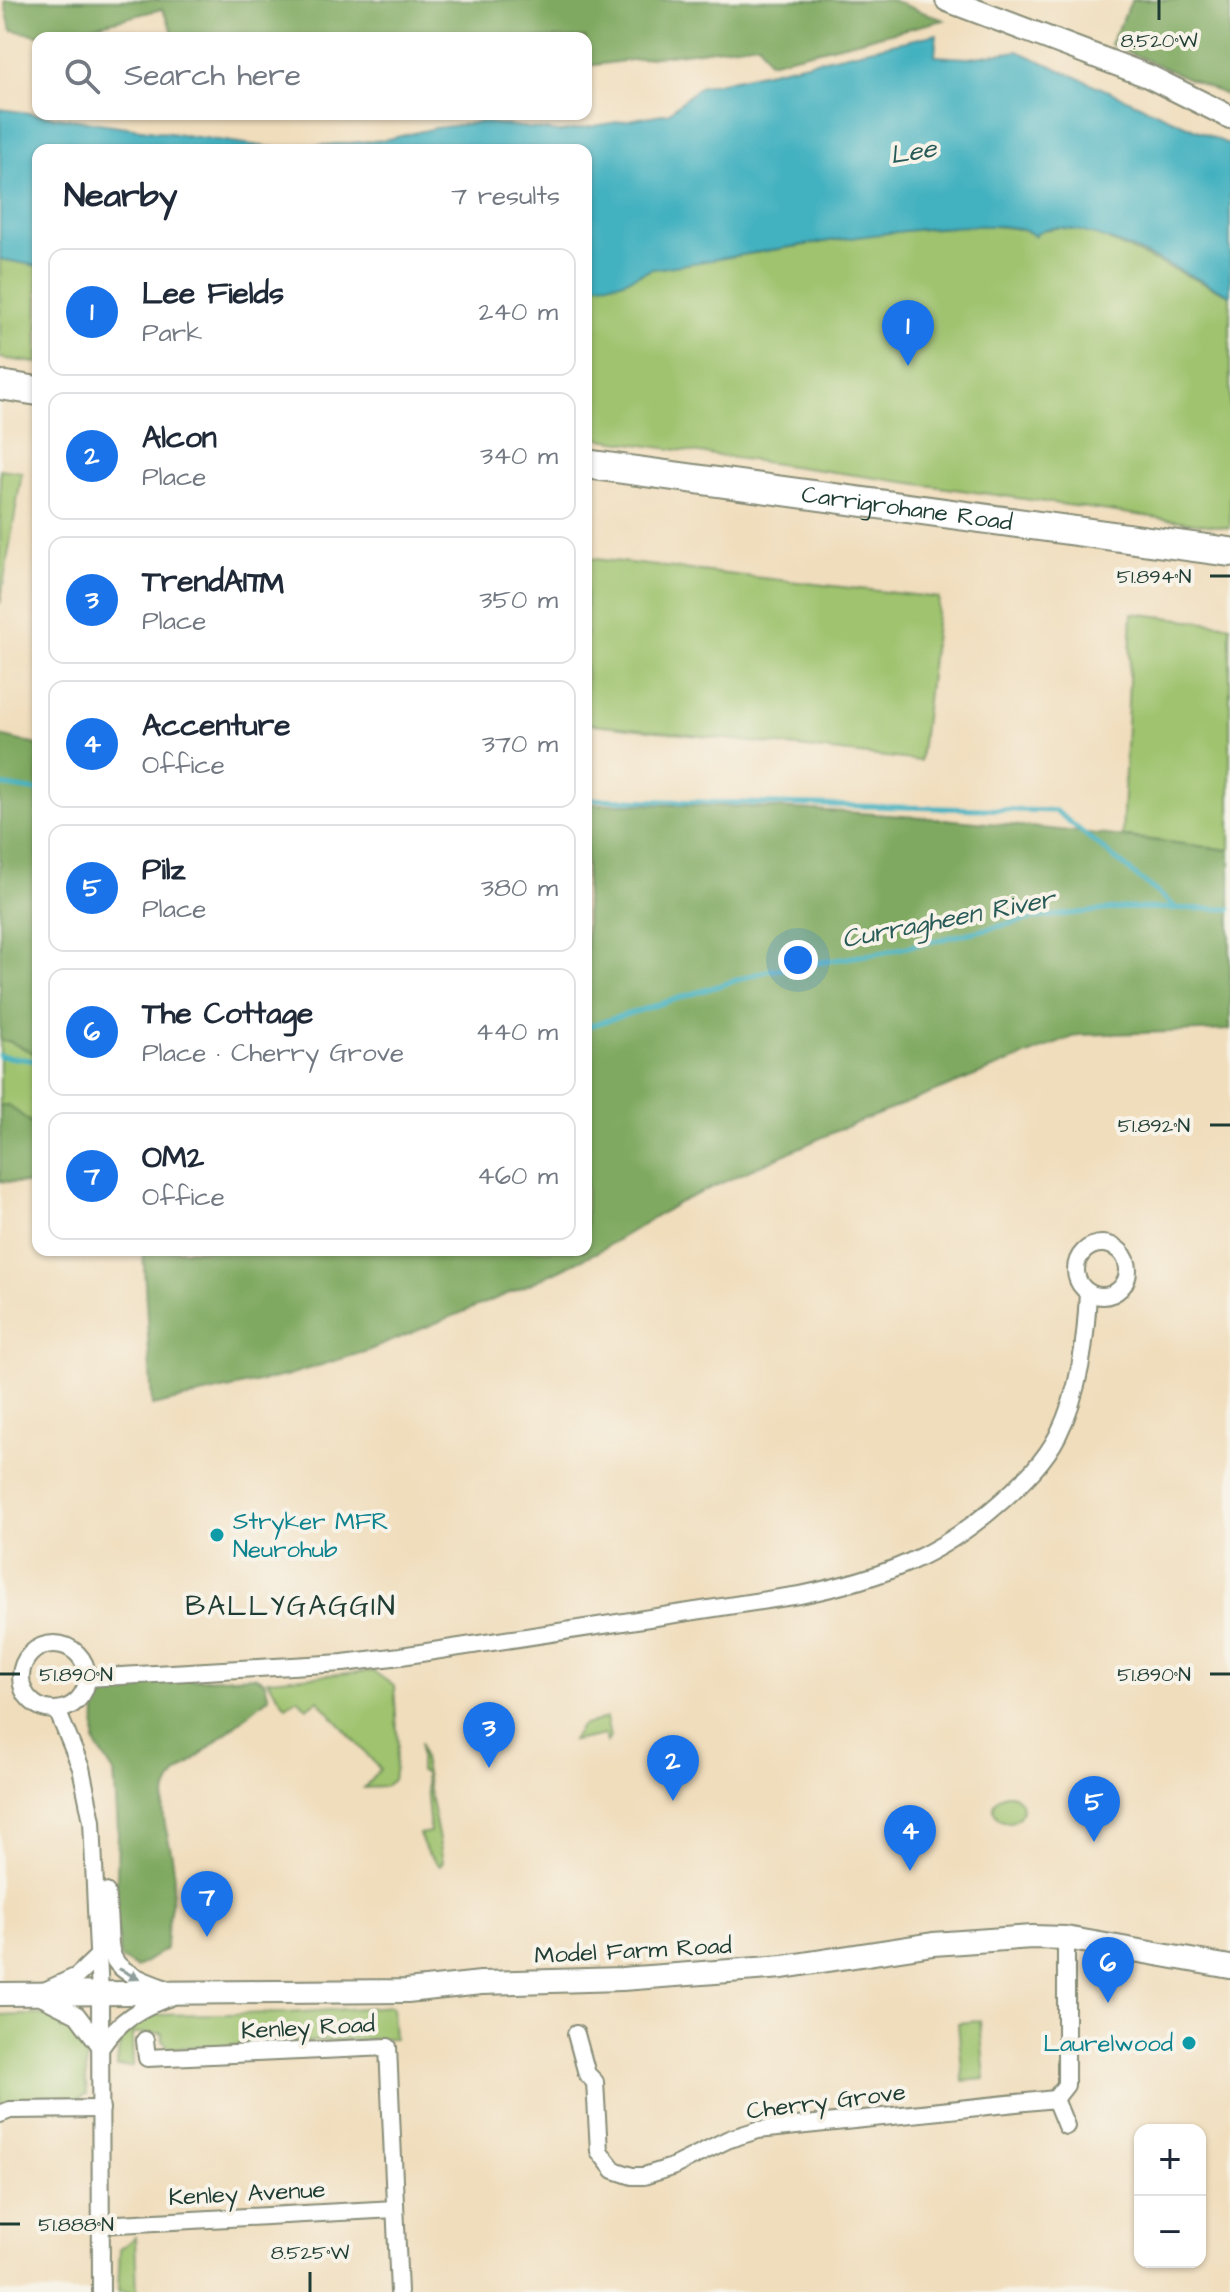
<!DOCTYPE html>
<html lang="en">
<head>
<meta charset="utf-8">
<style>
	:root { --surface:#fff; --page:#f6f6f7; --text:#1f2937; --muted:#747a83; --line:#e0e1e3; --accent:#1a73e8 }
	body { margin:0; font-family:"Architects Daughter",sans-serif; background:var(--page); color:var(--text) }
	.controls { position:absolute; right:24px; bottom:24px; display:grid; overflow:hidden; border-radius:16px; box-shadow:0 2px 6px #0004 }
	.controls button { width:72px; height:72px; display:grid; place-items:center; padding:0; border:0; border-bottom:2px solid var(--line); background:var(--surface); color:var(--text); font:40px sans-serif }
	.you { position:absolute; left:798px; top:960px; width:28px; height:28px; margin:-20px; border:6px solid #fff; border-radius:50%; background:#1a73e8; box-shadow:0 0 0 12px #1a73e833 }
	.badge { display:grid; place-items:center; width:52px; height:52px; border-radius:50%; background:var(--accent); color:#fff; font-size:26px; font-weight:700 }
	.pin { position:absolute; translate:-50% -66px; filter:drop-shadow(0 2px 4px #0008) }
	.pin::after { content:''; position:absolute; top:42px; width:28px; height:24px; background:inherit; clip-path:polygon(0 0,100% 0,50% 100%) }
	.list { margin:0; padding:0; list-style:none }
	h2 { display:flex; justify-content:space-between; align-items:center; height:104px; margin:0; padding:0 32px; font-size:34px }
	h2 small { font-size:26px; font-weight:400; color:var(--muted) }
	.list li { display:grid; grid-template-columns:52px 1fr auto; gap:24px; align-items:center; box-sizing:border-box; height:128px; margin:0 16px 16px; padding:0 16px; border:2px solid var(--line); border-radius:16px }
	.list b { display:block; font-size:30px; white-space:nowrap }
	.list p { margin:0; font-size:26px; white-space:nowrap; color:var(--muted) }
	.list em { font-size:26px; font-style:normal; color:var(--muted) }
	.icon { flex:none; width:44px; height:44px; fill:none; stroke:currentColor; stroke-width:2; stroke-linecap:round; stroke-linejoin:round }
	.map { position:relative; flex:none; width:1230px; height:2292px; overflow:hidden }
	.search { position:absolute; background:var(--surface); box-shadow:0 2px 6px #0004; left:32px; top:32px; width:560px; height:88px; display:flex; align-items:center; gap:20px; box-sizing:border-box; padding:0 28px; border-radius:16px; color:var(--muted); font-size:30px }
	.panel { position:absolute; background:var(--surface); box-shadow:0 2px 6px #0004; left:32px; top:144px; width:560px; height:1112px; border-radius:16px }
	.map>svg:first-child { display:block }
	.green { fill:#9fc36e; stroke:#5f8051; stroke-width:2 }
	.forest { fill:#7fa961; stroke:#4f734a; stroke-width:2 }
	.water { fill:#43b1c0; stroke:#31777a; stroke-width:2 }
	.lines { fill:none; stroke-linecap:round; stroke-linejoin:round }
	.stream { stroke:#43b1c0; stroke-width:5 }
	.street-casing { stroke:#888d78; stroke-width:20 }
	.secondary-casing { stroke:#888d78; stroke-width:26 }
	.highway-casing { stroke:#888d78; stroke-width:32 }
	.street { stroke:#fff; stroke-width:16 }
	.secondary { stroke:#fff; stroke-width:22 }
	.highway { stroke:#fff; stroke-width:28 }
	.oneway { fill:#8f9e9a }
	.ticks { fill:none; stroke:#1f3d34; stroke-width:3 }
	.culture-dot { fill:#0f9aa8; stroke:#f7f3e8; stroke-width:3 }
	.labels { text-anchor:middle; stroke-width:8; stroke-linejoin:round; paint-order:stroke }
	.street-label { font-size:24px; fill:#1f3d34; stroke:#f7f3e8 }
	.culture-label { font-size:24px; fill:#0d838f; stroke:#f7f3e8; text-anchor:start }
	.water-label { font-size:26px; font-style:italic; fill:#285a57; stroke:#f7f3e8 }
	.quarter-label { font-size:28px; letter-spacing:2px; fill:#1f3d34; stroke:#f7f3e8 }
	.ticks-label { font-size:20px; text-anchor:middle; fill:#1f3d34; stroke:#f7f3e8; stroke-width:8; stroke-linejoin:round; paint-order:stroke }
</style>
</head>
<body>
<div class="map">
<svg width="1230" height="2292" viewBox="0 0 1230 2292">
	<rect width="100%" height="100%" fill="#f7f3e8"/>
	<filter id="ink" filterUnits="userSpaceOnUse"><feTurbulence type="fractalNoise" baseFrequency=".0125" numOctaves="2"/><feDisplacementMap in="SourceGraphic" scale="16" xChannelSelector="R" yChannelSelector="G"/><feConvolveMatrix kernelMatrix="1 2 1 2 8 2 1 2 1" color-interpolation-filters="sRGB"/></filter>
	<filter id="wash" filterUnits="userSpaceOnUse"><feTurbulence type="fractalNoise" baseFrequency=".006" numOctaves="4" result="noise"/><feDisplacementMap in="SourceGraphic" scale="32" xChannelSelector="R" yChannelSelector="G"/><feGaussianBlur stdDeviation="1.8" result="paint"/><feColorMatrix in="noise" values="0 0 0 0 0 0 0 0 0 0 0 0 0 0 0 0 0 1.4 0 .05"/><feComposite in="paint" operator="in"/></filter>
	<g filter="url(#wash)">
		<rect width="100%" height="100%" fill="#f0ddbc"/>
		<g class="green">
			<polygon points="984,225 1037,231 1070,226 1095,234 1230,295 1230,528 586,437 586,284 621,282 652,269 896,231"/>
			<polygon points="0,259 38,266 38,363 0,358"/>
			<polygon points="0,469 22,472 0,604"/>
			<polygon points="586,558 939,598 920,761 586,723"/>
			<polygon points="1132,613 1230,625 1230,850 1122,836"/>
			<polygon points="0,1041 8,1041 38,1055 38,1128 8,1105 0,1106"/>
			<polygon points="373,1671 394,1686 398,1745 393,1780 384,1787 364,1788 380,1769 318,1700 307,1708 298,1698 286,1706 267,1680"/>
			<polygon points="606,1718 610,1737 607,1742 605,1735 572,1741 581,1726"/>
			<polygon points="420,1743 443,1861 440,1866 427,1853 419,1834 430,1832 425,1773 420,1772"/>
			<circle cx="1008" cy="1808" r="14"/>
			<path d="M392,2006L394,2038L170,2048L163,2041L162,2033L132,2034L133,2066L117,2067C118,2043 124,2021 149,2015L287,2013Z"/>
			<path d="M0,2016C25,2016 75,2006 84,2038C89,2056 84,2077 87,2095L76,2100L0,2103Z"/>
			<polygon points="980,2021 985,2079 963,2081 958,2023"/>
			<polygon points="135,2237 137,2292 118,2292 120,2249"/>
		</g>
		<g class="forest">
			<polygon points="4,0 891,0 944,20 769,62 759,43 586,66 586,38 176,38 162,9 49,37 11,30"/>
			<polygon points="1132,0 1230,0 1230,97 1110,44"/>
			<polygon points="0,736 38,745 38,1055 8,1041 0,1041"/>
			<path d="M586,804C800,803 1017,822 1230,850V1030L1078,1035L836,1131L680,1202L597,1252L517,1290L367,1351L285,1376L152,1406L143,1250H586Z"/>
			<polygon points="8,1105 38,1128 38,1185 0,1181 0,1106"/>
			<path d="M254,1676L264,1681L269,1697L175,1776C150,1812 173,1835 174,1873C174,1899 166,1923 166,1949L136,1968L121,1959L116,1918L118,1829L114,1773L95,1743L96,1705L113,1689L148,1682Z"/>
		</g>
		<path class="water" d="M937,34L935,56L968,58L1018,51L1230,145V295C1198,280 1059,203 1034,236C1006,202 708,263 652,269L621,282L588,285L586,150H38V266L0,259V109L281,149L384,140L435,128L482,122L560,132L668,113L699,87Z"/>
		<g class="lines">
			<g class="stream">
				<polyline points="0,785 38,791"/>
				<polyline points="586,799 1056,811 1175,907"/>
				<polyline points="586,1027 766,971 885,952 1035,918 1123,908 1230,909"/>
				<polyline points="0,1056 38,1061"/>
			</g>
		</g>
	</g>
	<g filter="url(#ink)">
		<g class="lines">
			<g class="street-casing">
				<g id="street">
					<circle cx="1102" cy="1270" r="26"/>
					<circle cx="54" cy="1677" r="33"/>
					<path d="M87,1678L343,1663L401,1656L800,1595C883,1578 939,1557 1003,1500C1024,1481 1045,1461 1058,1435C1080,1391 1086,1340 1088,1292"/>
					<polyline points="57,1710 81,1768 92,1821 100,1995 101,2292"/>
					<path d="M106,1892C115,1957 95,1964 164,1988"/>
					<polyline points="44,1991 77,1976 99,1955"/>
					<path d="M41,1997L77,2015L101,2047C119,2020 141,2007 171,1997"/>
					<polyline points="576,2034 587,2074 595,2082 599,2151 614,2170 632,2176 644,2176 672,2167 729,2139 758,2130 1055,2099 1066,2126"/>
					<polyline points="145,2040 147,2058 388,2047 399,2292"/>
					<polyline points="1055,2099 1066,2085 1066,1938"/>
					<polyline points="0,2114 10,2110 101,2109"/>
					<polyline points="101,2225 395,2209"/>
				</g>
			</g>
			<g class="secondary-casing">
				<g id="secondary">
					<polyline points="947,0 1148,76 1230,117"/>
					<polyline points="0,1994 407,1991 481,1983 622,1979 783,1967 933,1944 1032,1937 1066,1938 1230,1967"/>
				</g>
			</g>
			<g class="highway-casing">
				<g id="highway">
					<polyline points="0,385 38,391"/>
					<path id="s1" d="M586,464L1230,552"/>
				</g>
			</g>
			<use href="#street" class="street"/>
			<use href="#secondary" class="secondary"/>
			<use href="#highway" class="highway"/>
		</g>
		<defs><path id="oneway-solid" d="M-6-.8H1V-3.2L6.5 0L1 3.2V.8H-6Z" transform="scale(2)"/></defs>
		<use class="oneway" href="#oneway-solid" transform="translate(129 1974) rotate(28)"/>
	</g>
	<path class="ticks" d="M1159,0V20M1210,576H1230M1210,1125H1230M0,1674H20M1210,1674H1230M0,2224H20M310,2272V2292"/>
	<g class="culture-dot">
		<circle cx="217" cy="1535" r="8"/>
		<circle cx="1189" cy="2043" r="8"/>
	</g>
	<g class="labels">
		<g class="street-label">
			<text dy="8" stroke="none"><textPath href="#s1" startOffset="324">Carrigrohane Road</textPath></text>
			<text transform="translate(633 1950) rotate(-3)" y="8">Model Farm Road</text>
			<text transform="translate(308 2027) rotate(-3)" y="8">Kenley Road</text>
			<text transform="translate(826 2101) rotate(-7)" y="8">Cherry Grove</text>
			<text transform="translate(247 2193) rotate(-3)" y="8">Kenley Avenue</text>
		</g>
		<g class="culture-label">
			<text x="233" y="1529">Stryker MFR<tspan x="233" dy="28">Neurohub</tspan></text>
			<text x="1173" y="2051" text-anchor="end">Laurelwood</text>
		</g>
		<g class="water-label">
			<text transform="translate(913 151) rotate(-10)" y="9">Lee</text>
			<text transform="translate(948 918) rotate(-11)" y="9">Curragheen River</text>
		</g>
		<g class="quarter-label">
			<text x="291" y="1615">BALLYGAGGIN</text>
		</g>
	</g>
	<g class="ticks-label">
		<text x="1159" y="47">8.520°W</text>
		<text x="1154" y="583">51.894°N</text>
		<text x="1154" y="1132">51.892°N</text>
		<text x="76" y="1681">51.890°N</text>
		<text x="1154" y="1681">51.890°N</text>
		<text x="76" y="2231">51.888°N</text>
		<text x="310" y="2259">8.525°W</text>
	</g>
</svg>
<div class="controls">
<button>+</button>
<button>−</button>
</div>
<div class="you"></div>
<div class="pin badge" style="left:908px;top:366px">1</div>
<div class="pin badge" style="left:673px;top:1801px">2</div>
<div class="pin badge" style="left:489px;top:1768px">3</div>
<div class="pin badge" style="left:910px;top:1871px">4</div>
<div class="pin badge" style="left:1094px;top:1842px">5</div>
<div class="pin badge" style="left:1108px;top:2003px">6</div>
<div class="pin badge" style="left:207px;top:1937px">7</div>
<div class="search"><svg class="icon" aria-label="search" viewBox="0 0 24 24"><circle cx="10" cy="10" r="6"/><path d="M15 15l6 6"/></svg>Search here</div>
<section class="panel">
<h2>Nearby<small>7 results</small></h2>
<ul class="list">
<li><span class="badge">1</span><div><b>Lee Fields</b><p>Park</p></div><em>240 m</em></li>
<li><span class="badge">2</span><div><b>Alcon</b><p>Place</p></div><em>340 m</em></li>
<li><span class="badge">3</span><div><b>TrendAI™</b><p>Place</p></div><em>350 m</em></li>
<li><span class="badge">4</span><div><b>Accenture</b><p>Office</p></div><em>370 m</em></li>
<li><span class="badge">5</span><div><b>Pilz</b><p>Place</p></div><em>380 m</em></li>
<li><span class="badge">6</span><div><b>The Cottage</b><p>Place · Cherry Grove</p></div><em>440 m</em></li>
<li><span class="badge">7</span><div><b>OM2</b><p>Office</p></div><em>460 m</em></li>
</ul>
</section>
</div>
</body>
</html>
